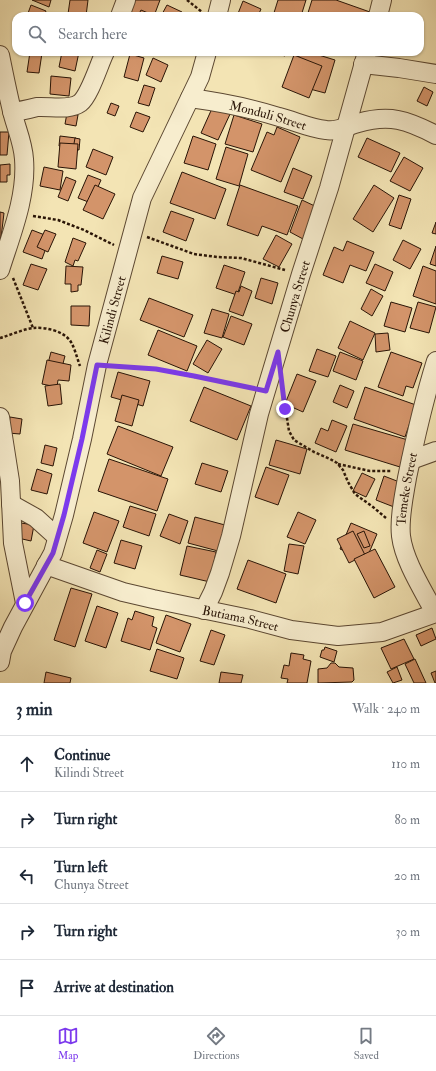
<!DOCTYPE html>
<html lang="en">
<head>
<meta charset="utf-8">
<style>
	:root { --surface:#fff; --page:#f2f2f3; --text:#1f2937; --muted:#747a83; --line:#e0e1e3; --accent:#7c3aed }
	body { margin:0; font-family:"IM FELL Double Pica",serif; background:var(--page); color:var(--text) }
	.stop { position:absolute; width:12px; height:12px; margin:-9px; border:3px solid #7c3aed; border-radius:50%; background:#fff }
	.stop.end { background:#7c3aed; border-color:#fff; box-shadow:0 1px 4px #0008 }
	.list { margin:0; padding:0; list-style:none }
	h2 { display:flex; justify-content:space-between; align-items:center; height:52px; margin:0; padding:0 16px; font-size:17px }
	h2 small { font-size:13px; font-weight:400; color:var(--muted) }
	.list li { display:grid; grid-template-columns:26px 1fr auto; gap:12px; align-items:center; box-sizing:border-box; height:56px; padding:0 16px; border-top:1px solid var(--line) }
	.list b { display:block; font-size:15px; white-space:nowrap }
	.list p { margin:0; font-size:13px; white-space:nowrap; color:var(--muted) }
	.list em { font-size:13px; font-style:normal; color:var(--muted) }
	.icon { flex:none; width:22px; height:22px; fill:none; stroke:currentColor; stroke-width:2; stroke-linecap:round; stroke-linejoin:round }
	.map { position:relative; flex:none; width:436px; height:683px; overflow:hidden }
	.search { position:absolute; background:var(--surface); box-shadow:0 1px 3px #0004; left:12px; right:12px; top:12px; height:44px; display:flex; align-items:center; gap:10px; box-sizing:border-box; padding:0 14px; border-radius:12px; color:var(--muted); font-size:15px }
	.sheet { height:332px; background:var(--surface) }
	nav { display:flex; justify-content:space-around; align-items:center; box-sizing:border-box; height:56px; border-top:1px solid var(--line); background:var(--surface); font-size:11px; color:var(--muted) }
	nav a { display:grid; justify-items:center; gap:2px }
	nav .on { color:var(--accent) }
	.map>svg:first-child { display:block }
	.building { fill:#d3946a; stroke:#291406 }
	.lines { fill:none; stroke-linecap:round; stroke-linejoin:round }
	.minor-casing { stroke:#5c4832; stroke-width:20 }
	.path { stroke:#291406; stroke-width:2.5; stroke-dasharray:3 2; stroke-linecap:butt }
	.minor { stroke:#f7edce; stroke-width:18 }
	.route { stroke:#7c3aed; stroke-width:5 }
	.labels { text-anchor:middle; stroke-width:3; stroke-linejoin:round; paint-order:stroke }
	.street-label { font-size:13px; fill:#291406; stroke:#f7edce }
</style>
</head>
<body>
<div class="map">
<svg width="436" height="683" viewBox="0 0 436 683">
	<rect width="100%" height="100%" fill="#f3e4b4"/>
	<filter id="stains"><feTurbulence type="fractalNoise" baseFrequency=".005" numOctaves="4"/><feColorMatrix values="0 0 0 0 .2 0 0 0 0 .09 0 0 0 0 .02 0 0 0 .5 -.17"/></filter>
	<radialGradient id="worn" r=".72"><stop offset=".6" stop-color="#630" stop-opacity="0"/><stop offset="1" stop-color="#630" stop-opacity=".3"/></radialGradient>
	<g class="building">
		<polygon points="32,0 51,0 49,7"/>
		<polygon points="70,0 88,0 86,16 68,14"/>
		<polygon points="134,0 160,0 154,16 137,16 129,13"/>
		<polygon points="278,0 306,0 301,16 273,16"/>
		<polygon points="312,0 336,0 370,12 368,16 307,16"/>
		<polygon points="243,1 261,9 258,16 237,16"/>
		<polygon points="31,5 46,11 44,16 27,16"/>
		<polygon points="167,5 182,12 181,16 161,16"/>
		<polygon points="141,10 155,16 138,16"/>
		<polygon points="186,13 194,16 185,16"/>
		<polygon points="30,52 42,53 39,73 27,72"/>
		<polygon points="62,52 79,52 75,71 59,67"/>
		<polygon points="241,52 251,52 250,55"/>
		<polygon points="271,52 286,52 285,56"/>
		<polygon points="300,52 309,52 335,60 325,93 291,84"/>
		<polygon points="130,54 144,58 138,81 124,77"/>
		<polygon points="294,55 322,66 309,98 282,87"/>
		<polygon points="153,58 168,65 161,82 146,75"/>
		<polygon points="51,76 71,78 69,96 50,94"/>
		<polygon points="144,85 155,88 149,106 138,103"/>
		<polygon points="424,87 433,92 427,106 417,101"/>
		<polygon points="111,103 119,106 115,116 107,113"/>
		<polygon points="214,104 231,112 218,140 201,133"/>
		<polygon points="136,112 150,117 143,132 130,127"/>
		<polygon points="67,113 78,115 76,126 65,124"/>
		<polygon points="234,115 262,124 253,152 225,144"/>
		<polygon points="277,127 300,137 281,182 251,170 267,132 274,135"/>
		<polygon points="0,132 9,132 7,155 0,155"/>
		<polygon points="60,136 76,138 73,161 62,159 64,147 59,146"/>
		<polygon points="193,136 216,144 208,170 184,163"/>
		<polygon points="75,138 80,139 79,150 73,149"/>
		<polygon points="367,138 400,153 391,172 358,157"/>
		<polygon points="60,143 78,144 76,169 58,167"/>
		<polygon points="226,147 248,154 239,186 216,179"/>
		<polygon points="93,149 113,157 106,175 86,167"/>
		<polygon points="404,157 423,168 410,191 390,181"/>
		<polygon points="10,164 10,175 7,175 7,182 0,182 0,165"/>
		<polygon points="44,167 63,171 60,190 40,186"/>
		<polygon points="293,168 312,176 303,199 284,192"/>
		<polygon points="182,172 226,189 215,219 170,203"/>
		<polygon points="88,175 101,180 91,203 78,198"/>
		<polygon points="66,177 76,181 68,201 58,197"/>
		<polygon points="95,185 115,194 103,219 83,210"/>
		<polygon points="240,185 298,206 287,235 262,226 258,236 227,225"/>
		<polygon points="374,185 394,198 373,232 353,219"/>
		<polygon points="399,195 411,199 401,229 389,225"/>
		<polygon points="302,200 319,208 303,239 290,232"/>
		<polygon points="171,211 194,219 186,241 163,232"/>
		<polygon points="0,212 4,213 1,238 0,237"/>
		<polygon points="436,222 436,234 432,233"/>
		<polygon points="32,230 50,237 42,259 23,252"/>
		<polygon points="45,230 56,234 48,252 37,247"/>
		<polygon points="276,235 292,244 279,267 263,259"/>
		<polygon points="73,238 86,243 78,261 75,260 73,266 65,262"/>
		<polygon points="403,240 421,249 410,269 393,260"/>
		<polygon points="347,241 374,252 366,271 350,265 343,283 323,275 334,247 343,251"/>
		<polygon points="436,246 436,266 430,264"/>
		<polygon points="162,256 183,262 178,279 157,273"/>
		<polygon points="31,264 47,269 38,290 23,285"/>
		<polygon points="375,264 393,272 385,291 366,283"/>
		<polygon points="224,265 245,272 237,295 216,288"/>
		<polygon points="66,266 83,267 81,285 78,285 78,291 71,292 71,284 65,284"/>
		<polygon points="423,266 436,271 436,304 413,296"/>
		<polygon points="261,278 278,283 272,304 255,298"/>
		<polygon points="241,286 252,291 243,316 229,311 236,291 239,292"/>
		<polygon points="371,289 383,296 372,316 361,309"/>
		<polygon points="149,298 193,315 184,337 140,320"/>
		<polygon points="391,302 412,308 405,332 384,326"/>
		<polygon points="418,302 436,307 429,333 410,328"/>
		<polygon points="71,306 90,306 89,326 71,325"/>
		<polygon points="212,309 229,314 222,338 204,333"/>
		<polygon points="231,316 252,324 244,345 223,337"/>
		<polygon points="350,321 375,333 363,360 338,348"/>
		<polygon points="158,330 197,346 187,371 148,355"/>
		<polygon points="388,333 390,350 376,352 375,334"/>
		<polygon points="207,340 222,349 208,373 193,364"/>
		<polygon points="317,349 336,356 328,377 309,371"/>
		<polygon points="51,352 65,356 60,375 46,371"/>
		<polygon points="340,352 363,361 356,380 333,371"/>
		<polygon points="391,352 422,363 413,388 406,386 403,396 378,387"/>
		<polygon points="47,360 71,365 69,381 58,380 57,387 42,384"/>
		<polygon points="118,372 150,381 143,406 111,397"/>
		<polygon points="297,374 316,381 303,412 285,404"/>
		<polygon points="60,384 62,404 48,406 45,386"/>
		<polygon points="340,385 354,391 347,408 333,402"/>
		<polygon points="204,387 251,406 237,440 190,421"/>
		<polygon points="365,387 416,405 405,437 354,419"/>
		<polygon points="122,395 139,400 132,426 115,421"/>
		<polygon points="10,417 22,419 20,434 8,433"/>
		<polygon points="332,420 347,426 336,452 315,443 321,428 328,431"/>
		<polygon points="353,424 408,440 400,467 345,450"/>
		<polygon points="118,426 173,447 161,476 107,454"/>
		<polygon points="276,440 307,449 300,474 269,465"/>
		<polygon points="45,445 57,448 53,466 41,463"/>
		<polygon points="109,459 168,479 157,511 98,491"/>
		<polygon points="202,463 228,471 221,492 195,484"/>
		<polygon points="266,467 289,475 278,505 255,497"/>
		<polygon points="37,469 52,474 47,494 31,490"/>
		<polygon points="362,473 375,479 366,497 353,491"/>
		<polygon points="384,476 402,483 394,507 376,500"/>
		<polygon points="130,506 156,514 149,536 123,527"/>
		<polygon points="94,512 119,521 107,552 83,543"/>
		<polygon points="298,512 316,520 305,544 287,537"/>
		<polygon points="169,514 188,521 180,544 160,536"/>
		<polygon points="195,517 225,525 218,551 188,543"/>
		<polygon points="21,523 34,525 31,541 18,538"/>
		<polygon points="351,523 377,534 366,560 340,549"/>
		<polygon points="353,531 365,555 349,563 337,539"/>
		<polygon points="364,531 370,546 364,548 357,534"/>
		<polygon points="121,540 142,546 135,569 114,563"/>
		<polygon points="289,544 304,546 298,574 284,571"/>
		<polygon points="187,546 216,552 210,582 180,575"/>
		<polygon points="375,549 395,587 374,598 354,559"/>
		<polygon points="97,550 107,554 100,572 90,568"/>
		<polygon points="248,560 286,574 276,603 237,589"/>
		<polygon points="71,588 92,594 75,647 54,640"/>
		<polygon points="97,606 118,613 106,648 85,641"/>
		<polygon points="135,611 154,617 152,626 157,628 150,650 121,641 128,618 132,620"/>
		<polygon points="166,615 191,624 180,652 156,643"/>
		<polygon points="432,628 436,639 421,646 416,635"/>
		<polygon points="211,630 225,635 214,665 200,661"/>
		<polygon points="404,639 414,659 391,669 381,648"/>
		<polygon points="325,647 337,651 334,662 320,657 322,650 324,650"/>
		<polygon points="157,649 184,658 177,679 150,671"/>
		<polygon points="291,653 304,655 303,659 311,661 307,683 287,683 288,679 281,678 284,665 289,666"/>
		<polygon points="415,659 426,683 414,683 405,664"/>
		<polygon points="331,663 335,663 339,667 353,668 354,680 352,682 318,683 318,669 327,668"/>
		<polygon points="397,667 402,680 393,683 387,672"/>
		<polygon points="436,671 436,683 435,683 431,673"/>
		<polygon points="46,672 71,678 70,683 44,683"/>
		<polygon points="221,672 243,675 241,683 219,683"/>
	</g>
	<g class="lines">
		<g class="minor-casing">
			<g id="minor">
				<polyline points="120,16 126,0"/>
				<polyline points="217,16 221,0"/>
				<polyline points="378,16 382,0"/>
				<path d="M0,55C4,75 8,95 13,115C17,130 23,143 24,159C27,197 11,235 0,270"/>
				<polyline points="363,64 399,68 436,74"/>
				<path id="s1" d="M190,98C220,102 250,108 279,117C295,121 309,128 326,130C337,132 347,126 358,123C390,114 407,120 436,135"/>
				<path d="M12,112C21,111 29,109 37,107C50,106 69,111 80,103C90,95 99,64 105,52"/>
				<polyline points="0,417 10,481 13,543 25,603"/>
				<polyline points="411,460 436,451"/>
				<polyline points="11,504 36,518 57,537"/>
				<path id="s2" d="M46,565L123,592L153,599L250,619L291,630L338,636L382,632L436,613"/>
				<path id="s3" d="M204,610L213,592L220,573L231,536L259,414L301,274L329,188L367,52"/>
				<path id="s4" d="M435,613C423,590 404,561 401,536C399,518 404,496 407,478C415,439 424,399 436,361"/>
				<path id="s5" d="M0,662L2,651L13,627L53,553L64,515L82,439L97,365L142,198L200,77L207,52"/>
			</g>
		</g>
		<g class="path">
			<polyline points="187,0 202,12"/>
			<polyline points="33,216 58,220 84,230 114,245"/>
			<polyline points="147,237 194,254 217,257 241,258 285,270"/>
			<polyline points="13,278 33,328"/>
			<path d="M0,338C11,335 23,329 34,328C46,327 64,331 71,342C75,349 77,358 80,366"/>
			<polyline points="113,366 156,369 250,388"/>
			<polyline points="283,393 289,431 294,440 314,452 330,459 337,463 343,470 348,482 355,494 373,507 386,518"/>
			<polyline points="338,464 370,471 392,471"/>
		</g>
		<use href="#minor" class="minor"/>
	</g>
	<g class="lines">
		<polyline class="route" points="25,603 53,553 64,515 82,439 97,365 156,369 194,376 266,391 278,352 285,409"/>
	</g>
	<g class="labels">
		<g class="street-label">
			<text dy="5" stroke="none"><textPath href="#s1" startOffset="80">Monduli Street</textPath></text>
			<text dy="5" stroke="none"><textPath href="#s3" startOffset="327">Chunya Street</textPath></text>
			<text dy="5" stroke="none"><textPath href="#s5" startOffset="372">Kilindi Street</textPath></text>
			<text dy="5" stroke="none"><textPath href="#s4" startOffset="132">Temeke Street</textPath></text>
			<text dy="5" stroke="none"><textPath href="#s2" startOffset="202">Butiama Street</textPath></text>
		</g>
	</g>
	<rect width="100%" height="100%" filter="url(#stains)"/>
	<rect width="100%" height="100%" fill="url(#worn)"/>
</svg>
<div class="stop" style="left:25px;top:603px"></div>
<div class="stop end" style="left:285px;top:409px"></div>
<div class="search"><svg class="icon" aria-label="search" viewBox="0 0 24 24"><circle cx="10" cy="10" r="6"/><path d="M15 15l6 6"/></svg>Search here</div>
</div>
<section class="sheet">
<h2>3 min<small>Walk · 240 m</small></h2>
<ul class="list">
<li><svg class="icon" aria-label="ahead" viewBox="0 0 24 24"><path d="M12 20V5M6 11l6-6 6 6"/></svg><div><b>Continue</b><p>Kilindi Street</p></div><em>110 m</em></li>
<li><svg class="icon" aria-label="right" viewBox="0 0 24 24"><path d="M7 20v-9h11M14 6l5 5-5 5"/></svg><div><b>Turn right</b></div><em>80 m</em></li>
<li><svg class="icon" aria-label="left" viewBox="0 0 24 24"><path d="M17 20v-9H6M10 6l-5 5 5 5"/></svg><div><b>Turn left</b><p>Chunya Street</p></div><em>20 m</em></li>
<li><svg class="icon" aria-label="right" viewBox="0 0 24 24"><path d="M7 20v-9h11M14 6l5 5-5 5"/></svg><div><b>Turn right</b></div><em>30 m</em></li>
<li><svg class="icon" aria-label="arrive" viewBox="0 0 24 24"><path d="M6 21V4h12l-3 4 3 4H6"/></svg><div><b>Arrive at destination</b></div></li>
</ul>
</section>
<nav>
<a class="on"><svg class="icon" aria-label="map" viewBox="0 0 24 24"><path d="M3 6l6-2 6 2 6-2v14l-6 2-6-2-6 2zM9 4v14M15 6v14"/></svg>Map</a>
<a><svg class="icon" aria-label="directions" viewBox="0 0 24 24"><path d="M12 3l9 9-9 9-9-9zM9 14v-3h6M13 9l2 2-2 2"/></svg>Directions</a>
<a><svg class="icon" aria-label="saved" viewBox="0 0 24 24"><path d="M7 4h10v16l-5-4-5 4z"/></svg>Saved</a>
</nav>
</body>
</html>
